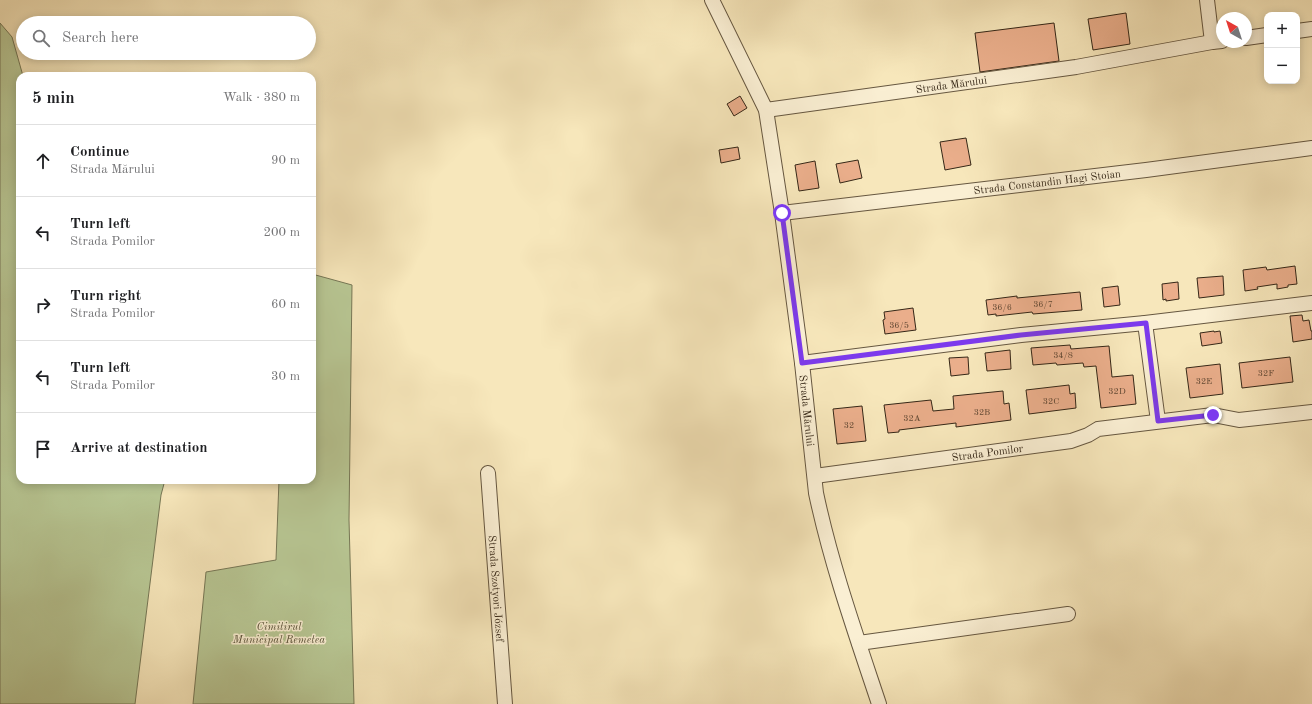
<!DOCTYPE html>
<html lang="en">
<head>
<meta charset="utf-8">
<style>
	:root { --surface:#fff; --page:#f2f2f2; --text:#202124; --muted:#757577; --line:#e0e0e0 }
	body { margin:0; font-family:"Old Standard TT",serif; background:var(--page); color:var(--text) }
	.controls { position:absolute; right:12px; top:12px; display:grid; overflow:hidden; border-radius:8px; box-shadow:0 2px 10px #0003 }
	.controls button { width:36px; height:36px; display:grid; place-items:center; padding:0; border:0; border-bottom:1px solid var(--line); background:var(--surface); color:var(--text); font:20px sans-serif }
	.compass { position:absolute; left:1216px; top:12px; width:36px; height:36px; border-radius:50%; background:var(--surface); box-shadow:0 2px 10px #0003; rotate:321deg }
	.stop { position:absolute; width:12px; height:12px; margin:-9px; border:3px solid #7c3aed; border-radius:50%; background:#fff }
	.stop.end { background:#7c3aed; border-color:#fff; box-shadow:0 1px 4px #0008 }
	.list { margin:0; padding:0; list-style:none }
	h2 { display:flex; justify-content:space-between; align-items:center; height:52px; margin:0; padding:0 16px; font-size:17px }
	h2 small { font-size:13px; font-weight:400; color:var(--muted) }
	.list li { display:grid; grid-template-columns:26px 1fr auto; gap:12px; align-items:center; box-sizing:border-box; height:72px; padding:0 16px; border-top:1px solid var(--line) }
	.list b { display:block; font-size:15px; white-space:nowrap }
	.list p { margin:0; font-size:13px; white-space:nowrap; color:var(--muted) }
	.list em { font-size:13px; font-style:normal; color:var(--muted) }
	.icon { flex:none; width:22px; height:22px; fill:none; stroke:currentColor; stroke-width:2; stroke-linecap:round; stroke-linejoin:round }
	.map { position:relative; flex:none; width:1312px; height:704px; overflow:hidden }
	.search { position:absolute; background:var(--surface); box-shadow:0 2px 10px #0003; left:16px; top:16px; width:300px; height:44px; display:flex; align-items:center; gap:10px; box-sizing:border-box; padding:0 14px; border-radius:22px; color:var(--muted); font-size:15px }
	.panel { position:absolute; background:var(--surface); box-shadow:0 2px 10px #0003; left:16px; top:72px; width:300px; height:412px; border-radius:12px }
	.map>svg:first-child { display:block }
	.green { fill:#b8c794; stroke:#767756 }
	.building { fill:#eaae8b; stroke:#352717 }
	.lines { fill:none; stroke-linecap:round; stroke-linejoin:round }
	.minor-casing { stroke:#665740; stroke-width:16 }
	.minor { stroke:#faefd3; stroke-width:14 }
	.route { stroke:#7c3aed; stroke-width:5 }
	.labels { text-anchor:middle; stroke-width:3; stroke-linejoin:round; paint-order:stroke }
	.number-label { font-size:9px; fill:#624934 }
	.street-label { font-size:11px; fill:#352717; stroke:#faefd3 }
	.park-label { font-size:11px; font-style:italic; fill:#564f36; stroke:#faefd3 }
</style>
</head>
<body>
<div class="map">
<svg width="1312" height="704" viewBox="0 0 1312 704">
	<rect width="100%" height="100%" fill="#f7e7bb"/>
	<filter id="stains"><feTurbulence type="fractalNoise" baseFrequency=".005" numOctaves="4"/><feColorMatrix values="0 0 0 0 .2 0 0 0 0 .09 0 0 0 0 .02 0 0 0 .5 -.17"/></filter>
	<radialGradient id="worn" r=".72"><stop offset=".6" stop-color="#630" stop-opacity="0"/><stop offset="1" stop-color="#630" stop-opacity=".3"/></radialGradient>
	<g class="green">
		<polygon points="0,23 12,37 23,76 20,76 20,480 165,480 161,495 135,704 0,704"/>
		<polygon points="312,274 352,285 349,520 354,704 193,704 206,572 276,560 279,480 312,480"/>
	</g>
	<g class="building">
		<polygon points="1126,13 1130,44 1093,50 1088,19"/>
		<polygon points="1054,23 1059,61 980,72 975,33"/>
		<polygon points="740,96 747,108 734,116 727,104"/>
		<polygon points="966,138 971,165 945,170 940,142"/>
		<polygon points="738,147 740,159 721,163 719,150"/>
		<polygon points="858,160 862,178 840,183 836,164"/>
		<polygon points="815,161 819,188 799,191 795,165"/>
		<polygon points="1295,266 1297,284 1288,285 1288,287 1277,289 1277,284 1257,287 1258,289 1245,291 1243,270 1266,267 1267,270"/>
		<polygon points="1223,276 1224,295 1199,298 1197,278"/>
		<polygon points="1178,282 1179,299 1166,301 1166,299 1163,300 1162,284"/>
		<polygon points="1118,286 1120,305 1104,307 1102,288"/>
		<polygon points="1080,292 1082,310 1033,314 1032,312 996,316 996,314 988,315 986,300 1017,296 1017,298"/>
		<polygon points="913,308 916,330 885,334 883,320 885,319 884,312"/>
		<polygon points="1302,315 1303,321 1309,320 1311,331 1312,331 1312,339 1293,342 1290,316"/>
		<polygon points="1214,331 1214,332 1220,331 1222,343 1202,346 1200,333"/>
		<polygon points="1070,345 1071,349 1109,346 1112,377 1133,375 1136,404 1101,408 1096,366 1084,367 1083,363 1057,365 1056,363 1033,365 1031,348"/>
		<polygon points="1010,350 1011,369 987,371 985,353"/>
		<polygon points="968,357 969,374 951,376 949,358"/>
		<polygon points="1290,357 1293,382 1242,388 1239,363"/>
		<polygon points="1220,364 1223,394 1190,398 1186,368"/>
		<polygon points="1069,385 1070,394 1075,393 1076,408 1029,414 1026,390"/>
		<polygon points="1003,391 1004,404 1009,403 1011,420 956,427 956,423 899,430 899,432 888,433 884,405 931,400 933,411 954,409 953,396"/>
		<polygon points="862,406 866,441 837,444 833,409"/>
	</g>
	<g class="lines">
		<g class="minor-casing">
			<g id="minor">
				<path id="s1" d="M712,0L766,110L782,213L802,363L816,493C831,564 856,635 879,704"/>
				<polyline points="1207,0 1212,42 1222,41"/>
				<polyline points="1297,31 1312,29"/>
				<polyline points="1246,38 1267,35"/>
				<path id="s2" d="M766,110L1076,67L1212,42"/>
				<path id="s3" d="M782,213L1146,170L1312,148"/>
				<polyline points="1145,323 1158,421"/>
				<polyline points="802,363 1021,335 1145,323 1312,303"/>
				<path id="s4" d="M488,473L505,704"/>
				<path id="s5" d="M815,476L1071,441L1088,435L1098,429L1213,415L1239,420L1312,412"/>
				<polyline points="859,643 1068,614"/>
			</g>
		</g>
		<use href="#minor" class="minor"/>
	</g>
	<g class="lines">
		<polyline class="route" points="782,213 802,363 1021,335 1146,323 1158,421 1213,415"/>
	</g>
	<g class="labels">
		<g class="number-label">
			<text x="1043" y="307">36/7</text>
			<text x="1002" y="310">36/6</text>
			<text x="899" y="328">36/5</text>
			<text x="1063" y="358">34/8</text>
			<text x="1266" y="376">32F</text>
			<text x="1204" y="384">32E</text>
			<text x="1117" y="394">32D</text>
			<text x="1051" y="404">32C</text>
			<text x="982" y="415">32B</text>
			<text x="912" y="421">32A</text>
			<text x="849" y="428">32</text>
		</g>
		<g class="street-label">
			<text dy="4" stroke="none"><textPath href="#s2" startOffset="187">Strada Mărului</textPath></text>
			<text dy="4" stroke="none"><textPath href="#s3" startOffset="267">Strada Constandin Hagi Stoian</textPath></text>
			<text dy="4" stroke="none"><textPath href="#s1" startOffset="426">Strada Mărului</textPath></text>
			<text dy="4" stroke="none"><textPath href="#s5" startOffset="174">Strada Pomilor</textPath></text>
			<text dy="4" stroke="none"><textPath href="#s4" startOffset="116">Strada Szotyori József</textPath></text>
		</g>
		<g class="park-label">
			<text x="279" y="630">Cimitirul<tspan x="279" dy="13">Municipal Remetea</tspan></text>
		</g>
	</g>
	<rect width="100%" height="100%" filter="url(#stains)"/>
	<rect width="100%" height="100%" fill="url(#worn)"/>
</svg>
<div class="controls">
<button>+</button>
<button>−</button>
</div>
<svg class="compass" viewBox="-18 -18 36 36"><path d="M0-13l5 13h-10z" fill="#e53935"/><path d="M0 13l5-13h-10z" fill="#757577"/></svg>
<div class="stop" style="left:782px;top:213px"></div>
<div class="stop end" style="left:1213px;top:415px"></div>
<div class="search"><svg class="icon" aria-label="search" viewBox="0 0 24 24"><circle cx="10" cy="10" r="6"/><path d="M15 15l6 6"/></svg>Search here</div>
<section class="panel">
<h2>5 min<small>Walk · 380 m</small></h2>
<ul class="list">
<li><svg class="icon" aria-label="ahead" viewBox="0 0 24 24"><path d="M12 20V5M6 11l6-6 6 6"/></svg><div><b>Continue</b><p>Strada Mărului</p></div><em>90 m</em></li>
<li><svg class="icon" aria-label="left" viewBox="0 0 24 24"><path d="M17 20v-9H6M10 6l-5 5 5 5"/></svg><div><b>Turn left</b><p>Strada Pomilor</p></div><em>200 m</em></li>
<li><svg class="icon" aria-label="right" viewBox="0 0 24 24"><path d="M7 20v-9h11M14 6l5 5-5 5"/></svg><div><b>Turn right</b><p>Strada Pomilor</p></div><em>60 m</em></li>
<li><svg class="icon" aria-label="left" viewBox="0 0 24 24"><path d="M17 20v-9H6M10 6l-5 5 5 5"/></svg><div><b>Turn left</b><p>Strada Pomilor</p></div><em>30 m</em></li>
<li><svg class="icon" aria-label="arrive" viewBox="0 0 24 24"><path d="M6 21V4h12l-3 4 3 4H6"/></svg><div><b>Arrive at destination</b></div></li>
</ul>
</section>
</div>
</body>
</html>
